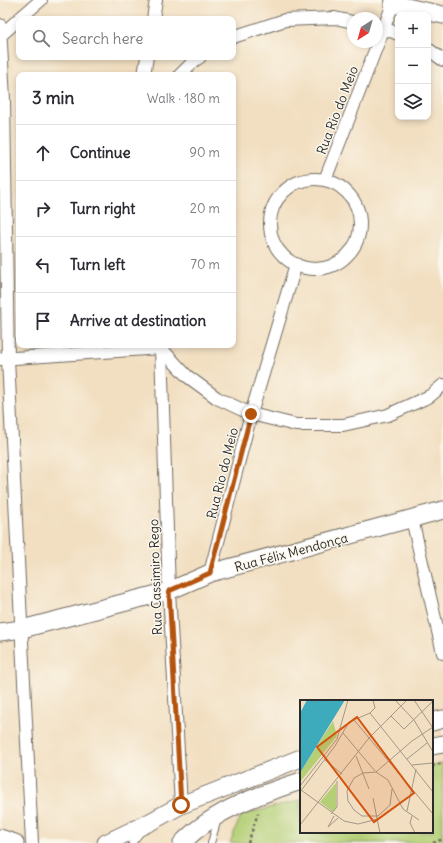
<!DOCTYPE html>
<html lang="en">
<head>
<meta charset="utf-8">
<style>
	:root { --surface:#fff; --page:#f7f7f7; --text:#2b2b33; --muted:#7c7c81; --line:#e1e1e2 }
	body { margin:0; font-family:Delius,sans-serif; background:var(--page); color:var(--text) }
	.controls { position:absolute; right:12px; top:12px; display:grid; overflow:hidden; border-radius:8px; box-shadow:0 2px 6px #0003 }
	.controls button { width:36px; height:36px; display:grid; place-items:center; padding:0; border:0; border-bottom:1px solid var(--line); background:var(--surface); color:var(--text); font:20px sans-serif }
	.compass { position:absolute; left:347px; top:12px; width:36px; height:36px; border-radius:50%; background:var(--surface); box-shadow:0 2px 6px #0003; rotate:217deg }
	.stop { position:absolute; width:12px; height:12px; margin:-9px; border:3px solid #b45309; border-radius:50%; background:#fff }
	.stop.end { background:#b45309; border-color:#fff; box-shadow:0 1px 4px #0008 }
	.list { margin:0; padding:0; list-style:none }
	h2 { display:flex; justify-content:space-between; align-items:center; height:52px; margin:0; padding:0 16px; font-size:17px }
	h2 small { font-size:13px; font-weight:400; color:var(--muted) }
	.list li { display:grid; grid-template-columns:26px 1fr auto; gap:12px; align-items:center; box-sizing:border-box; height:56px; padding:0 16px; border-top:1px solid var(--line) }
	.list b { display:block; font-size:15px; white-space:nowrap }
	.list em { font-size:13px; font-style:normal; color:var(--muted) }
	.icon { flex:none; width:22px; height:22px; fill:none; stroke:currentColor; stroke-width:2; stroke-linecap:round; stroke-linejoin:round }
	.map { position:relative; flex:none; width:443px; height:843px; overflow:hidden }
	.search { position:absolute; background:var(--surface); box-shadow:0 2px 6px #0003; left:16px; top:16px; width:220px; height:44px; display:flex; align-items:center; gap:10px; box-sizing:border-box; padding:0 14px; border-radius:8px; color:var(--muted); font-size:15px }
	.panel { position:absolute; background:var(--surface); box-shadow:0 2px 6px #0003; left:16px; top:72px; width:220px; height:276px; border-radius:8px }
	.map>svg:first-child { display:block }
	.green { fill:#b4cf76; stroke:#707d50 }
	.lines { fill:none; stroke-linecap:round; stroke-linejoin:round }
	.lane-casing { stroke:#716a60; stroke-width:8 }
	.street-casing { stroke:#716a60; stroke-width:14 }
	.secondary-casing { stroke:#716a60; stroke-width:19 }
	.path { stroke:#716a60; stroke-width:2.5; stroke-dasharray:3 3; stroke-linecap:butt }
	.lane { stroke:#fff; stroke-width:6 }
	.street { stroke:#fff; stroke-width:12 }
	.secondary { stroke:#fff; stroke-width:17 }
	.route { stroke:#b45309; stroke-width:5 }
	.labels { text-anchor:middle; stroke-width:3; stroke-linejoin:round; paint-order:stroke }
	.street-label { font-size:13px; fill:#2b2b2b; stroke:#fbf7ec }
	.inset-road { fill:none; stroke:#a29785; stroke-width:1 }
	.view { fill:#d5540f; fill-opacity:0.15; stroke:#d5540f; stroke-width:2 }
	.inset-edge { fill:none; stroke:#2b2b2b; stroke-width:2 }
</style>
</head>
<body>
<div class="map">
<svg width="443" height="843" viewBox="0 0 443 843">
	<rect width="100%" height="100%" fill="#fbf7ec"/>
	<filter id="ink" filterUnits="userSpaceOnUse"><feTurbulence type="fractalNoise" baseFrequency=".025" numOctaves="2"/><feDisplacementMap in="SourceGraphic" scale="8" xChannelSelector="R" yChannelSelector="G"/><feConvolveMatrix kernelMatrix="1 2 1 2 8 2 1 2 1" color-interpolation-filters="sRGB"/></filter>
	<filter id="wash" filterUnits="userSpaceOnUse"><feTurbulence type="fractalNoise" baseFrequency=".012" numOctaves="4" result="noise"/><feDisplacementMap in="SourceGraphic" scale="16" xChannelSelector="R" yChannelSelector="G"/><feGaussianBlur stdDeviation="0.9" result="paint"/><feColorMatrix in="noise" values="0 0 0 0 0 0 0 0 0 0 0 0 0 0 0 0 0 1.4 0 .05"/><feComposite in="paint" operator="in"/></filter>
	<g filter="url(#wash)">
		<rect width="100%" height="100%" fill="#f2dfc1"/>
		<polygon class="green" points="443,763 443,843 230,843 241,815 301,800 301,832 432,832 432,766"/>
	</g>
	<g filter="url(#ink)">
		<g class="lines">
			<g class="lane-casing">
				<g id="lane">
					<polyline points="132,843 141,832"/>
					<polyline points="211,843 218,819"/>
				</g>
			</g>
			<g class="street-casing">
				<g id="street">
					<polyline points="19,19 41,0"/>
					<polyline points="153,19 156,0"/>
					<polyline points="0,25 4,100 8,359 32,843"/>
					<polyline points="377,26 384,28 398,34"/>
					<polyline points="0,36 19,19"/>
					<polyline points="233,37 285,20 335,18 353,22"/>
					<polyline points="428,49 443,60"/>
					<polyline points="144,75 147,57"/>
					<polyline points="180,75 194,61 200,57"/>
					<circle cx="315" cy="224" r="45"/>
					<polyline points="325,180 393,4"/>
					<polyline points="159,346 187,376 217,398 251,414 296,425 343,425 388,415 430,396 443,385"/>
					<polyline points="161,348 169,591 181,805"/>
					<polyline points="0,359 161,348"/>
					<polyline points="412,519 443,653"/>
					<polyline points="210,573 251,414 296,264"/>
				</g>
			</g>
			<g class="secondary-casing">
				<g id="secondary">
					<polyline points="396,0 393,4 443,15"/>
					<polyline points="0,632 22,629 169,591 210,573 443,510"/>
					<polyline points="432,722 443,719"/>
					<polyline points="432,746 443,744"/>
					<polyline points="0,838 15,843"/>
					<polyline points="106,843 150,822 181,805 301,758"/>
					<path d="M182,843C214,810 258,795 301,781"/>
				</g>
			</g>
			<g class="path">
				<polyline points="432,766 443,763"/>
				<polyline points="248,843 258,813"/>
				<polyline points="433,843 443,839"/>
			</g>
			<use href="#lane" class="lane"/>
			<use href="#street" class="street"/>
			<use href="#secondary" class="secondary"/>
		</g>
	</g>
	<g class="lines" filter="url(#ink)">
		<polyline class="route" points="181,805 169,591 210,573 251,414"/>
	</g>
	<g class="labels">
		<g class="street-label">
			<text transform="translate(337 110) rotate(-69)" y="5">Rua Rio do Meio</text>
			<text transform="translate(222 473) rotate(-76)" y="5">Rua Rio do Meio</text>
			<text transform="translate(291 552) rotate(-15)" y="5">Rua Félix Mendonça</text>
			<text transform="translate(155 577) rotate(-92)" y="5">Rua Cassimiro Rego</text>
		</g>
	</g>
	<g transform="translate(300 700)">
		<rect width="133" height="133" fill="#f2dfc1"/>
		<path d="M33,21L37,36L0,82V73ZM36,83V108L33,112L20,102Z" fill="#b4cf76"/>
		<path d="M7,0H45L0,73V13Z" fill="#3eabbd"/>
		<path class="inset-road" d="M95,0L114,20L133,52M114,0L133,28M70,13L133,92M91,16L104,29L133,1M54,20L133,114M43,33L75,71M56,56L69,89M107,59L127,43M25,60L42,74M112,65L133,63M76,72L112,41L133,27M0,86L37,39L48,0M92,89L90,105L78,116H62L54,110L48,101L47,91L54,78L63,73L76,72L88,80L103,109L119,120M1,90L44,121L58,124L78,119M0,92L35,46L49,22L70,13L75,8L73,0M73,98L80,133M107,111L116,69M31,114L37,107V81M34,116L28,127L38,118M112,116L110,123L115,133M0,125L69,38L107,0"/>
		<path class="view" d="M57,17L114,93L74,122L17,47Z"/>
		<rect width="133" height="133" class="inset-edge"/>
	</g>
</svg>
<div class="controls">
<button>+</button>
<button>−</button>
<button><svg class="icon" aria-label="layers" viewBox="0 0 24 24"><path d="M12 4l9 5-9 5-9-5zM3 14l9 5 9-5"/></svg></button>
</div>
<svg class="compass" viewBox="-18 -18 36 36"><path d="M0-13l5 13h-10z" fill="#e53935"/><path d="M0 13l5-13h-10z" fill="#7c7c81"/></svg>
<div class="stop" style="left:181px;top:805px"></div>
<div class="stop end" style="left:251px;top:414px"></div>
<div class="search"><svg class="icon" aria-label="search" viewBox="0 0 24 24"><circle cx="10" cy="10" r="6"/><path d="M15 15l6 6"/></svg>Search here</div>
<section class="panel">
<h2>3 min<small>Walk · 180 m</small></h2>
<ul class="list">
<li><svg class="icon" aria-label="ahead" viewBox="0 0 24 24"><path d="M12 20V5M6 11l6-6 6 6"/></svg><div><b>Continue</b></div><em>90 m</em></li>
<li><svg class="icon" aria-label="right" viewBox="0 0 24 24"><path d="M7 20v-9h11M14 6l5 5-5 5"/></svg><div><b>Turn right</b></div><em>20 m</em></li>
<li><svg class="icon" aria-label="left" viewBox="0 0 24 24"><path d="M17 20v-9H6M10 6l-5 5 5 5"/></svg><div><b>Turn left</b></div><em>70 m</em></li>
<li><svg class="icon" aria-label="arrive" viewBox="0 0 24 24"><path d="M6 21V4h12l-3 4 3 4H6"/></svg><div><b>Arrive at destination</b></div></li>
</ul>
</section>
</div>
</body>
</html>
